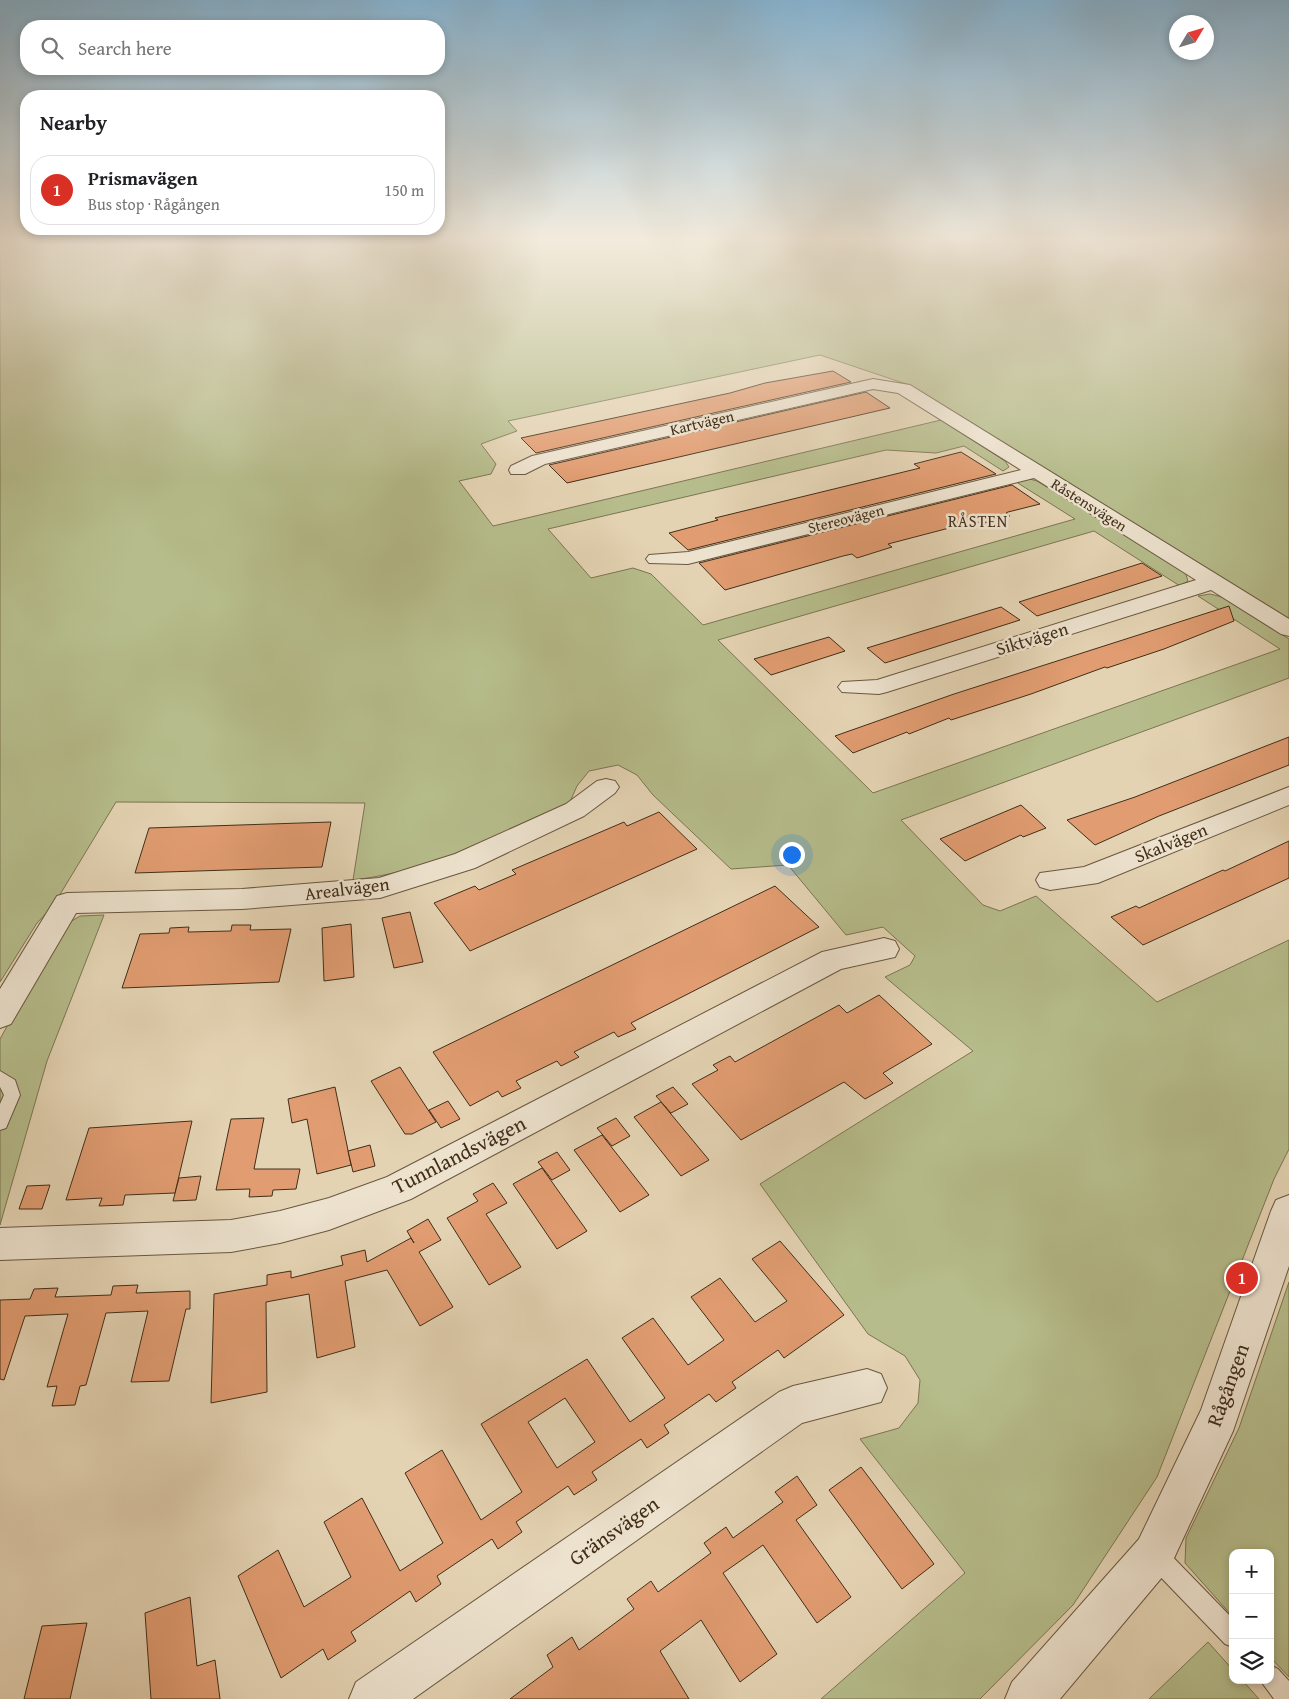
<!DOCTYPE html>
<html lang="en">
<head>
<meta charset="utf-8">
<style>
	:root { --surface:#fff; --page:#f6f6f6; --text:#202124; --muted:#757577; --line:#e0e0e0; --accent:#d93025 }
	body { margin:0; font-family:"Gentium Book Plus",serif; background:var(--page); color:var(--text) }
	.controls { position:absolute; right:15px; bottom:15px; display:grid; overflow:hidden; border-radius:10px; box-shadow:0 2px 8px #0003 }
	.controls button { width:45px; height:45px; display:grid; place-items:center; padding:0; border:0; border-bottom:1px solid var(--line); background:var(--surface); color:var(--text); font:25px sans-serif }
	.compass { position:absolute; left:1169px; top:15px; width:45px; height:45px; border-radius:50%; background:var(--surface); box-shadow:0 2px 8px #0003; rotate:52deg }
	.you { position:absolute; left:791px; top:854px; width:18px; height:18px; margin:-12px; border:4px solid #fff; border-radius:50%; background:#1a73e8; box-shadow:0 0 0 8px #1a73e833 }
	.badge { display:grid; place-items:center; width:32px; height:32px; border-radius:50%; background:var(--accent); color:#fff; font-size:16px; font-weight:700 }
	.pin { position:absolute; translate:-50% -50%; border:2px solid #fff; box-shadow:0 1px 5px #0006 }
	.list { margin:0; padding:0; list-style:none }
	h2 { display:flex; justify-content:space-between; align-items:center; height:65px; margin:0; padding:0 20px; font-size:21px }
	h2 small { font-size:16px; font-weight:400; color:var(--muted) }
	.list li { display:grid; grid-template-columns:32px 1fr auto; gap:15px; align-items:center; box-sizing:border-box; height:70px; margin:0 10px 10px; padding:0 10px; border:1px solid var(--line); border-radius:20px }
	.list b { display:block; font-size:19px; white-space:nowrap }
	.list p { margin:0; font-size:16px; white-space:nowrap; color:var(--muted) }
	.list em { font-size:16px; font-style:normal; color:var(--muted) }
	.icon { flex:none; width:28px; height:28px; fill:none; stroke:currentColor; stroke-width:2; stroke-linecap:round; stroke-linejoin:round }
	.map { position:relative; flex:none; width:1289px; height:1699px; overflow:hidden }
	.search { position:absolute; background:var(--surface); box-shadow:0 2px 8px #0003; left:20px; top:20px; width:425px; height:55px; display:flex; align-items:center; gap:12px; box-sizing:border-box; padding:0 18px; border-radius:20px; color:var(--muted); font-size:19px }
	.panel { position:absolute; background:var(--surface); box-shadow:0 2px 8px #0003; left:20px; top:90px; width:425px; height:145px; border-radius:20px }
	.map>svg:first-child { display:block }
	.green { fill:#b6bc8b; stroke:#7c7552 }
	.building { fill:#e19c71; stroke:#412e19; fill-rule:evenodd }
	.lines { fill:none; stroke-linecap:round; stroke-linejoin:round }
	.service-casing { stroke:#6a5740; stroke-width:2 }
	.minor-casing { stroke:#6a5740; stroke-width:2 }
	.service { fill:#ede2ce; fill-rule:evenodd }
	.minor { fill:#ede2ce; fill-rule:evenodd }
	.labels { text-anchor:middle; stroke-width:5; stroke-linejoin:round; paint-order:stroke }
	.far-street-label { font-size:15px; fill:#412e19; stroke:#ede2ce }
	.far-neighbourhood-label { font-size:16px; letter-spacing:1px; fill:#412e19; stroke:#ede2ce }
	.street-label { font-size:18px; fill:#412e19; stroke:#ede2ce }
	.near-street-label { font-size:21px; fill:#412e19; stroke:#ede2ce }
</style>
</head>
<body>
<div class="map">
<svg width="1289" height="1699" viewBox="0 0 1289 1699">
	<rect width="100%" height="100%" fill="#e4d3b3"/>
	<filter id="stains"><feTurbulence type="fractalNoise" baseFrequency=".004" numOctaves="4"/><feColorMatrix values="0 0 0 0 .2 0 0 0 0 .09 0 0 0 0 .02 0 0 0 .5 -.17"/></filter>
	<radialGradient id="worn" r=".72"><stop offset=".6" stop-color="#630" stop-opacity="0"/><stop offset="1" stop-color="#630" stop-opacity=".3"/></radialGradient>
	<g class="green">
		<path d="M0,241H1289V620L909,385L820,355L508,421L517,431L481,444L496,464L491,474L459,481L493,526L941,420L1005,461L1009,467L1003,471L964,446L936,453L886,450L548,529L591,578L633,568L651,574L703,625L1075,519L1013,480L1026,478L1037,481L1185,572L1188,581L1180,586L1094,531L718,640L873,793L1280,649L1198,596L1210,594L1222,597L1289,639V678L901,820L983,905L1000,911L1036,896L1157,1002L1289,940V1149L1274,1179L1157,1477L1073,1605L980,1699H821L965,1573L860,1439L899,1428L918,1403L920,1380L905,1356L868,1334L760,1184L973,1051L885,977L910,965L915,956L883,927L846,935L788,865L731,869L653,795L637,775L618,765L589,771L577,786L569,804C498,836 432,871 353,880L365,803L116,802L53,906L37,923L0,982Z"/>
		<polygon points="104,915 47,1061 0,1225 0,1039 62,927 80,916"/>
		<polygon points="1289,1282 1289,1677 1270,1657 1270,1553 1233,1553 1233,1617 1185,1563 1186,1538 1239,1428"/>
		<polygon points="1208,1642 1233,1670 1233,1680 1242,1680 1259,1699 1149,1699"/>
	</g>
	<g class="building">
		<polygon points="833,371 851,382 536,453 521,438 730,393 765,383"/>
		<polygon points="866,392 890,408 567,483 549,465"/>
		<polygon points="961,452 996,474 688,550 669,533 718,520 715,518 920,468 914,464"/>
		<polygon points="1012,485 1040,504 1008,512 1006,513 1010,516 981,524 976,521 888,544 892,547 857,558 852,554 843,556 725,590 699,563"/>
		<polygon points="1142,563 1162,576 1037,616 1019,602"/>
		<polygon points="1229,606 1234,621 1164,649 1107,668 1105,667 1031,694 951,720 949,718 909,734 907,732 853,753 835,736 954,694"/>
		<polygon points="1001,607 1020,620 885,663 867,648"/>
		<polygon points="829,637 845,651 771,675 754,659"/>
		<polygon points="1289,737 1289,765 1159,816 1095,845 1067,820 1135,797"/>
		<polygon points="1021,805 1046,828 1023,837 1021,835 965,861 940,839"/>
		<polygon points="659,812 697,849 470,951 434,903 475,886 479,890 516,874 512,870 624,822 627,826"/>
		<polygon points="331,822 322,867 135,873 149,828"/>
		<polygon points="1289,841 1289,878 1143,945 1111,917 1136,906 1139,908 1223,870 1225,871"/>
		<polygon points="775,886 819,927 631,1023 636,1029 618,1037 614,1032 574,1052 579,1057 561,1066 557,1061 516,1081 521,1088 502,1097 498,1091 470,1106 433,1052"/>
		<polygon points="410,912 423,962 394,968 382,918"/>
		<polygon points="351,924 354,977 324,981 322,928"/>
		<polygon points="232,925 251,925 250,930 291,929 279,982 122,988 140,934 169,933 170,928 189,927 188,932 231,931"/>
		<polygon points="879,995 932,1044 883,1073 893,1083 865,1099 844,1082 741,1140 692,1084 718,1070 713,1065 730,1056 735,1062 839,1005 847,1013"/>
		<polygon points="400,1067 436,1122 412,1134 405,1134 371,1081"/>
		<polygon points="335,1087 351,1165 317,1174 307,1119 292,1123 288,1099"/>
		<polygon points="673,1087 688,1104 671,1113 656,1096"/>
		<polygon points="448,1101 460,1119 441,1128 429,1110"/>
		<polygon points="661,1102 709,1160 681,1176 634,1117"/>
		<polygon points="264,1118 254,1169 300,1169 296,1189 273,1190 272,1196 249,1197 250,1189 216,1190 231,1119"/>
		<polygon points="616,1118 630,1136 612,1146 597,1128"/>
		<polygon points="192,1121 175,1193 125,1195 123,1205 99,1206 102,1198 66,1200 89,1128"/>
		<polygon points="602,1135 649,1195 620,1212 574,1150"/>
		<polygon points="370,1145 375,1166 353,1172 348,1151"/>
		<polygon points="557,1152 570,1170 552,1180 538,1162"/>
		<polygon points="542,1168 587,1231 557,1249 513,1184"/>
		<polygon points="201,1176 196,1200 173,1201 179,1178"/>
		<polygon points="493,1183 507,1203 486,1214 521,1267 489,1285 447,1218 478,1201 473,1194"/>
		<polygon points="50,1185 42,1209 19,1209 27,1186"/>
		<polygon points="428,1219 441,1240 419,1252 453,1307 420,1326 387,1270 345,1281 355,1347 317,1358 309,1294 266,1302 267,1392 211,1403 214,1294 267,1285 267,1275 291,1271 291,1278 343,1265 341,1256 365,1250 367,1262 411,1238 414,1243 407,1231"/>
		<path d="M780,1241L844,1315L784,1358L778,1350L732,1382L736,1388L716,1402L709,1394L664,1425L669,1433L647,1448L641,1439L592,1472L597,1480L574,1495L568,1486L516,1522L522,1532L498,1549L492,1539L437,1576L441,1584L416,1602L410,1591L351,1632L356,1641L328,1660L323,1649L281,1678L238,1576L278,1550L304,1607L351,1577L324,1522L362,1498L400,1571L443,1543L405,1473L442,1450L481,1520L522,1492L481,1424L587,1359L630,1422L665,1398L622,1338L653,1318L688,1365L724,1340L691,1297L720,1278L755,1322L787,1301L752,1259ZM565,1398L595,1442L557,1468L528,1422Z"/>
		<polygon points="138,1285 136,1293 190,1291 190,1309 186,1309 169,1381 131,1382 148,1311 106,1313 86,1385 80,1386 75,1405 52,1406 57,1386 47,1387 68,1314 25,1316 4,1380 0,1379 0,1300 30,1299 34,1289 58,1288 55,1297 111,1295 113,1286"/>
		<polygon points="861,1467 934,1564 902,1589 829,1490"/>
		<polygon points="797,1476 817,1505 796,1520 851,1597 817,1623 763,1545 723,1573 777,1654 740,1682 701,1620 660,1651 689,1699 510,1699 553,1667 547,1655 572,1637 579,1650 634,1609 627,1599 651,1581 658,1592 711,1553 704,1543 726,1527 733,1538 783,1502 775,1492"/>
		<polygon points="190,1597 197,1666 215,1660 220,1699 151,1699 145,1613"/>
		<polygon points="87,1623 70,1699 24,1699 42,1626"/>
	</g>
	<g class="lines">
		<g class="service-casing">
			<g id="service">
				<polygon points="0,1071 15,1080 20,1095 6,1128 0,1130 0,1104 4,1095 0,1087"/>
				<polygon points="1156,1545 1164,1548 1233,1619 1233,1647 1225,1644 1148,1564 1145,1556 1148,1548"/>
				<polygon points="1270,1665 1278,1669 1289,1681 1289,1699 1274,1699 1260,1680 1270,1680"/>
			</g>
		</g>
		<g class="minor-casing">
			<g id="minor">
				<polygon points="873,379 910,385 1289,619 1289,636 1281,634 1211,590 887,692 879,694 842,692 838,687 842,682 877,680 1196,580 1034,478 688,564 649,563 646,559 649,555 688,552 1021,470 898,393 873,389 545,464 525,474 511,474 509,470 511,466 532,456"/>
				<polygon points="606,779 615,781 619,787 615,793 584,816 475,868 380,898 242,909 76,913 11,1024 0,1028 0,989 57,896 67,893 242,889 379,878 455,854 566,804 597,781"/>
				<polygon points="1289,787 1289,805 1098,883 1050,890 1040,887 1036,880 1040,873 1084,867"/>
				<polygon points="884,938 895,941 899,949 895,957 841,969 411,1199 329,1230 280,1243 231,1252 0,1260 0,1228 231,1220 280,1211 329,1198 387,1177 822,952"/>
				<polygon points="1289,1195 1289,1266 1233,1431 1169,1569 1060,1699 1005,1699 1012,1682 1139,1539 1201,1410 1271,1211 1276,1200"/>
				<polygon points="867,1369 881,1374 887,1388 881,1402 802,1423 413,1699 349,1699 356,1682 779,1392 793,1386"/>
			</g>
		</g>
		<use href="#service" class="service"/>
		<use href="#minor" class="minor"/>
	</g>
	<linearGradient id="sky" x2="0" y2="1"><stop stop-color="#87b5d3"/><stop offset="0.5" stop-color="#f3ebdd"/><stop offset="1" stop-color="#f3ebdd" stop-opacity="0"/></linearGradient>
	<rect width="1289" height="479" fill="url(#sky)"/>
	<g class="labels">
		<g class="far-street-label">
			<text transform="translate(702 423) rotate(-13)" y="5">Kartvägen</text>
			<text transform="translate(1089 505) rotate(32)" y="5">Råstensvägen</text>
			<text transform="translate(846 519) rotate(-14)" y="5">Stereovägen</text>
		</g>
		<g class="far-neighbourhood-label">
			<text x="978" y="527">RÅSTEN</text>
		</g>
		<g class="street-label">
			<text transform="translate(1032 639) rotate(-17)" y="6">Siktvägen</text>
			<text transform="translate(1171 843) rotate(-22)" y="6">Skalvägen</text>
			<text transform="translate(347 889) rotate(-7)" y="6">Arealvägen</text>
		</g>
		<g class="near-street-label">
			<text transform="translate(459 1155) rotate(-27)" y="7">Tunnlandsvägen</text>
			<text transform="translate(1228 1385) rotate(-70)" y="7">Rågången</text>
			<text transform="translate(614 1531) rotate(-35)" y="7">Gränsvägen</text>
		</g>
	</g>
	<rect width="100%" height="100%" filter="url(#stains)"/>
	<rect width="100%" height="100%" fill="url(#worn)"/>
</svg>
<div class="controls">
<button>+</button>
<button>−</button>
<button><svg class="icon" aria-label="layers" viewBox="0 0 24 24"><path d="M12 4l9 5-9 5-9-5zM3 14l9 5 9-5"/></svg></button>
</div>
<svg class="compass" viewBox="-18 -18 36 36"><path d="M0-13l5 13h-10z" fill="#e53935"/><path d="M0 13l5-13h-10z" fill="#757577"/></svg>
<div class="you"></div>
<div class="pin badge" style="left:1242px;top:1278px">1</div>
<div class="search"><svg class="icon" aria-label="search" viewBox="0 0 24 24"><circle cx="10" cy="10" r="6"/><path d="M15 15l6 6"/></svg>Search here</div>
<section class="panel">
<h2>Nearby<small></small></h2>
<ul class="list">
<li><span class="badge">1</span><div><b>Prismavägen</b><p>Bus stop · Rågången</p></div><em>150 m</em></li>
</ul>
</section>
</div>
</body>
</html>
